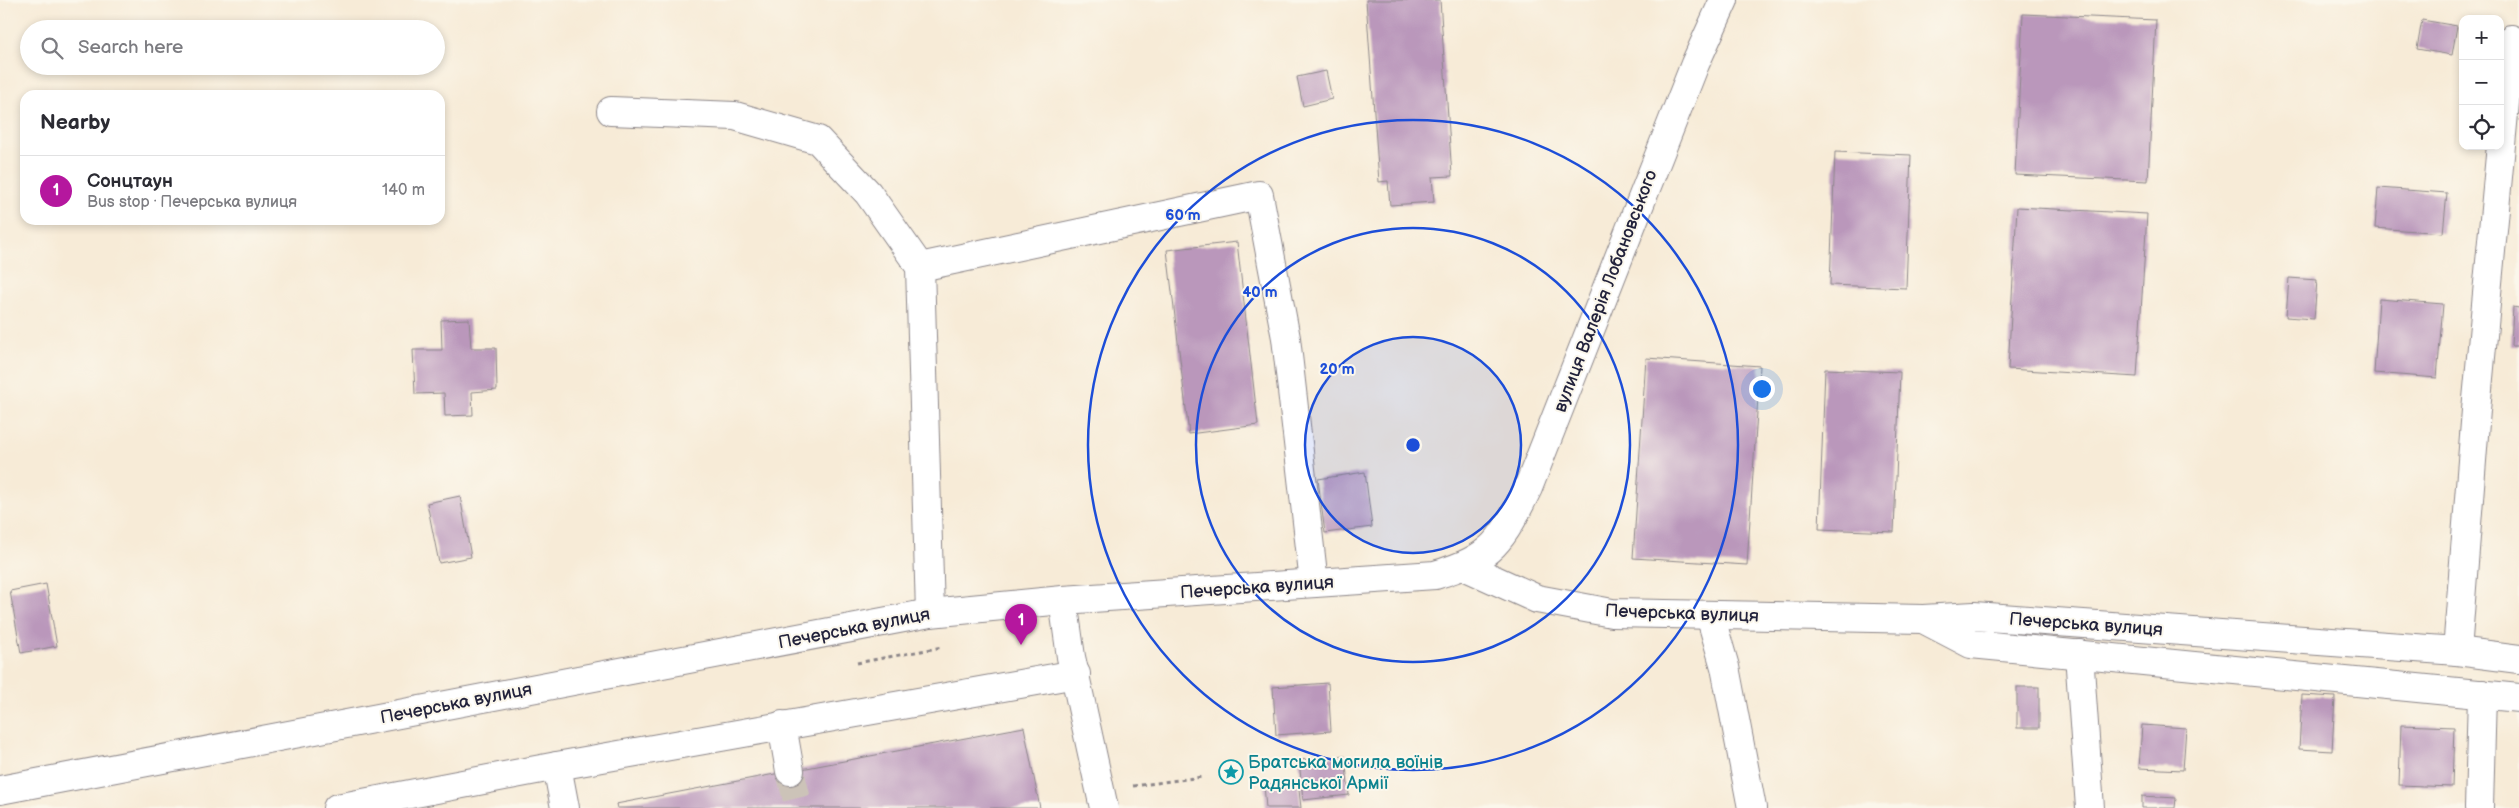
<!DOCTYPE html>
<html lang="en">
<head>
<meta charset="utf-8">
<style>
	:root { --surface:#fff; --page:#f7f7f7; --text:#2b2b33; --muted:#7c7c81; --line:#e1e1e2; --accent:#b5179e }
	body { margin:0; font-family:"Balsamiq Sans",sans-serif; background:var(--page); color:var(--text) }
	.controls { position:absolute; right:15px; top:15px; display:grid; overflow:hidden; border-radius:10px; box-shadow:0 2px 8px #0003 }
	.controls button { width:45px; height:45px; display:grid; place-items:center; padding:0; border:0; border-bottom:1px solid var(--line); background:var(--surface); color:var(--text); font:25px sans-serif }
	.you { position:absolute; left:1761px; top:388px; width:18px; height:18px; margin:-12px; border:4px solid #fff; border-radius:50%; background:#1a73e8; box-shadow:0 0 0 8px #1a73e833 }
	.badge { display:grid; place-items:center; width:32px; height:32px; border-radius:50%; background:var(--accent); color:#fff; font-size:16px; font-weight:700 }
	.pin { position:absolute; translate:-50% -41px; filter:drop-shadow(0 1px 2px #0008) }
	.pin::after { content:''; position:absolute; top:26px; width:18px; height:15px; background:inherit; clip-path:polygon(0 0,100% 0,50% 100%) }
	.list { margin:0; padding:0; list-style:none }
	h2 { display:flex; justify-content:space-between; align-items:center; height:65px; margin:0; padding:0 20px; font-size:21px }
	h2 small { font-size:16px; font-weight:400; color:var(--muted) }
	.list li { display:grid; grid-template-columns:32px 1fr auto; gap:15px; align-items:center; box-sizing:border-box; height:70px; padding:0 20px; border-top:1px solid var(--line) }
	.list b { display:block; font-size:19px; white-space:nowrap }
	.list p { margin:0; font-size:16px; white-space:nowrap; color:var(--muted) }
	.list em { font-size:16px; font-style:normal; color:var(--muted) }
	.icon { flex:none; width:28px; height:28px; fill:none; stroke:currentColor; stroke-width:2; stroke-linecap:round; stroke-linejoin:round }
	.map { position:relative; flex:none; width:2519px; height:808px; overflow:hidden }
	.search { position:absolute; background:var(--surface); box-shadow:0 2px 8px #0003; left:20px; top:20px; width:425px; height:55px; display:flex; align-items:center; gap:12px; box-sizing:border-box; padding:0 18px; border-radius:28px; color:var(--muted); font-size:19px }
	.panel { position:absolute; background:var(--surface); box-shadow:0 2px 8px #0003; left:20px; top:90px; width:425px; height:135px; border-radius:15px }
	.map>svg:first-child { display:block }
	.building { fill:#ba97bb }
	.lines { fill:none; stroke-linecap:round; stroke-linejoin:round }
	.minor-tunnel { stroke:#ccc3b8; stroke-width:28; stroke-dasharray:28 14; stroke-linecap:butt }
	.minor-casing { stroke:#8c8689; stroke-width:30 }
	.path { stroke:#8c8689; stroke-width:3; stroke-dasharray:4 4; stroke-linecap:butt }
	.minor { stroke:#fff; stroke-width:28 }
	.ring { fill:none; stroke:#1d4ed8; stroke-width:2.5 }
	.labels { text-anchor:middle; stroke-width:4; stroke-linejoin:round; paint-order:stroke }
	.street-label { font-size:18px; fill:#22223b; stroke:#fbf7ec }
	.culture-label { font-size:18px; fill:#0d838f; stroke:#fbf7ec; text-anchor:start }
	.centre { fill:#1d4ed8; stroke:#fbf7ec; stroke-width:2.5 }
	.ring-label { font-size:15px; text-anchor:middle; font-weight:bold; fill:#1d4ed8; stroke:#fbf7ec; stroke-width:4; stroke-linejoin:round; paint-order:stroke }
</style>
</head>
<body>
<div class="map">
<svg width="2519" height="808" viewBox="0 0 2519 808">
	<rect width="100%" height="100%" fill="#fbf7ec"/>
	<filter id="ink" filterUnits="userSpaceOnUse"><feTurbulence type="fractalNoise" baseFrequency=".02" numOctaves="2"/><feDisplacementMap in="SourceGraphic" scale="10" xChannelSelector="R" yChannelSelector="G"/><feConvolveMatrix kernelMatrix="1 2 1 2 8 2 1 2 1" color-interpolation-filters="sRGB"/></filter>
	<filter id="wash" filterUnits="userSpaceOnUse"><feTurbulence type="fractalNoise" baseFrequency=".0096" numOctaves="4" result="noise"/><feDisplacementMap in="SourceGraphic" scale="20" xChannelSelector="R" yChannelSelector="G"/><feGaussianBlur stdDeviation="1.12" result="paint"/><feColorMatrix in="noise" values="0 0 0 0 0 0 0 0 0 0 0 0 0 0 0 0 0 1.4 0 .05"/><feComposite in="paint" operator="in"/></filter>
	<g filter="url(#wash)">
		<rect width="100%" height="100%" fill="#f7ebd7"/>
		<g id="blocks">
			<g class="building">
				<polygon points="1366,0 1440,0 1452,176 1432,177 1434,202 1390,205 1388,181 1379,182"/>
				<polygon points="2023,14 2156,20 2148,181 2015,175"/>
				<polygon points="2422,20 2457,26 2452,55 2417,49"/>
				<polygon points="1326,71 1332,99 1303,106 1297,77"/>
				<polygon points="1835,152 1911,155 1906,288 1830,285"/>
				<polygon points="2378,188 2447,193 2443,233 2375,228"/>
				<polygon points="2017,207 2147,214 2137,377 2008,369"/>
				<polygon points="1237,242 1258,425 1189,434 1167,250"/>
				<polygon points="2289,278 2317,280 2314,319 2286,317"/>
				<polygon points="2379,299 2443,304 2437,378 2374,373"/>
				<polygon points="2513,307 2519,308 2519,346 2511,346"/>
				<polygon points="469,319 471,348 496,348 497,390 472,392 473,415 445,416 444,393 415,394 413,350 442,350 441,320"/>
				<polygon points="1646,358 1760,366 1747,565 1633,558"/>
				<polygon points="1825,369 1900,372 1894,532 1819,529"/>
				<polygon points="1365,472 1372,527 1325,533 1318,479"/>
				<polygon points="460,496 471,557 439,563 427,503"/>
				<polygon points="46,584 57,646 21,653 10,591"/>
				<polygon points="1328,683 1331,731 1276,735 1273,687"/>
				<rect x="2017" y="687" width="22" height="41"/>
				<polygon points="2302,695 2335,697 2332,751 2299,749"/>
				<polygon points="2142,725 2186,728 2183,770 2139,768"/>
				<polygon points="2401,725 2454,727 2452,787 2399,785"/>
				<polygon points="1024,727 1040,808 617,808 616,804"/>
				<polygon points="1345,756 1349,795 1303,800 1299,760"/>
				<polygon points="1298,781 1301,808 1266,808 1264,785"/>
				<polygon points="2142,796 2176,798 2175,808 2142,808"/>
			</g>
		</g>
	</g>
	<g filter="url(#ink)">
		<use href="#blocks" fill-opacity="0" stroke="#8c8689" stroke-width="1"/>
		<g class="lines">
			<polyline class="minor-tunnel" points="790,771 799,808"/>
			<g class="minor-casing">
				<g id="minor">
					<polyline points="611,111 735,116 818,140 868,193 920,267 930,613"/>
					<polyline points="920,267 1259,195 1286,338 1314,583"/>
					<polyline points="1464,566 1537,599 1612,613 1923,619 1974,616 2457,651 2519,659"/>
					<polyline points="1063,600 1071,657 1104,808"/>
					<polyline points="1710,615 1725,667 1752,808"/>
					<polyline points="1925,620 1971,644 2519,698"/>
					<polyline points="2457,651 2476,410 2511,39"/>
					<polyline points="2079,654 2090,808"/>
					<polyline points="782,725 790,771"/>
					<polyline points="557,766 565,808"/>
					<path d="M0,790L930,613L1063,600L1435,575C1493,558 1502,541 1528,488L1695,64L1724,0"/>
					<polyline points="337,808 557,766 1076,674"/>
					<polyline points="2479,808 2482,694"/>
				</g>
			</g>
			<g class="path">
				<polyline points="857,663 942,647"/>
				<polyline points="1133,786 1202,777"/>
			</g>
			<use href="#minor" class="minor"/>
		</g>
	</g>
	<circle cx="1413" cy="445" r="108" fill="#1d4ed8" fill-opacity=".12"/>
	<g class="ring">
		<circle cx="1413" cy="445" r="108"/>
		<circle cx="1413" cy="445" r="217"/>
		<circle cx="1413" cy="445" r="325"/>
	</g>
	<defs>
		<g id="sight-ring" transform="scale(1.25)"><circle r="9.5" fill="#fbf7ec" stroke="#0f9aa8" stroke-width="1.5"/><path d="M0-6L1.8-2.2L6-1.7L2.9 1.2L3.7 5.4L0 3.3L-3.7 5.4L-2.9 1.2L-6-1.7L-1.8-2.2Z" fill="#0f9aa8"/></g>
	</defs>
	<g fill-rule="evenodd">
		<use href="#sight-ring" x="1231" y="772"/>
	</g>
	<g class="labels">
		<g class="street-label">
			<text transform="translate(1605 291) rotate(-69)" y="6">вулиця Валерія Лобановського</text>
			<text transform="translate(1257 587) rotate(-4)" y="6">Печерська вулиця</text>
			<text transform="translate(1682 613) rotate(2)" y="6">Печерська вулиця</text>
			<text transform="translate(2086 624) rotate(4)" y="6">Печерська вулиця</text>
			<text transform="translate(854 628) rotate(-11)" y="6">Печерська вулиця</text>
			<text transform="translate(456 703) rotate(-11)" y="6">Печерська вулиця</text>
		</g>
		<g class="culture-label">
			<text x="1248" y="768">Братська могила воїнів<tspan x="1248" dy="21">Радянської Армії</tspan></text>
		</g>
	</g>
	<circle cx="1413" cy="445" r="8" class="centre"/>
	<g class="ring-label">
		<text x="1183" y="220">60 m</text>
		<text x="1260" y="297">40 m</text>
		<text x="1337" y="374">20 m</text>
	</g>
</svg>
<div class="controls">
<button>+</button>
<button>−</button>
<button><svg class="icon" aria-label="locate" viewBox="0 0 24 24"><circle cx="12" cy="12" r="6"/><path d="M12 2v4M12 18v4M2 12h4M18 12h4"/></svg></button>
</div>
<div class="you"></div>
<div class="pin badge" style="left:1021px;top:645px">1</div>
<div class="search"><svg class="icon" aria-label="search" viewBox="0 0 24 24"><circle cx="10" cy="10" r="6"/><path d="M15 15l6 6"/></svg>Search here</div>
<section class="panel">
<h2>Nearby<small></small></h2>
<ul class="list">
<li><span class="badge">1</span><div><b>Сонцтаун</b><p>Bus stop · Печерська вулиця</p></div><em>140 m</em></li>
</ul>
</section>
</div>
</body>
</html>
